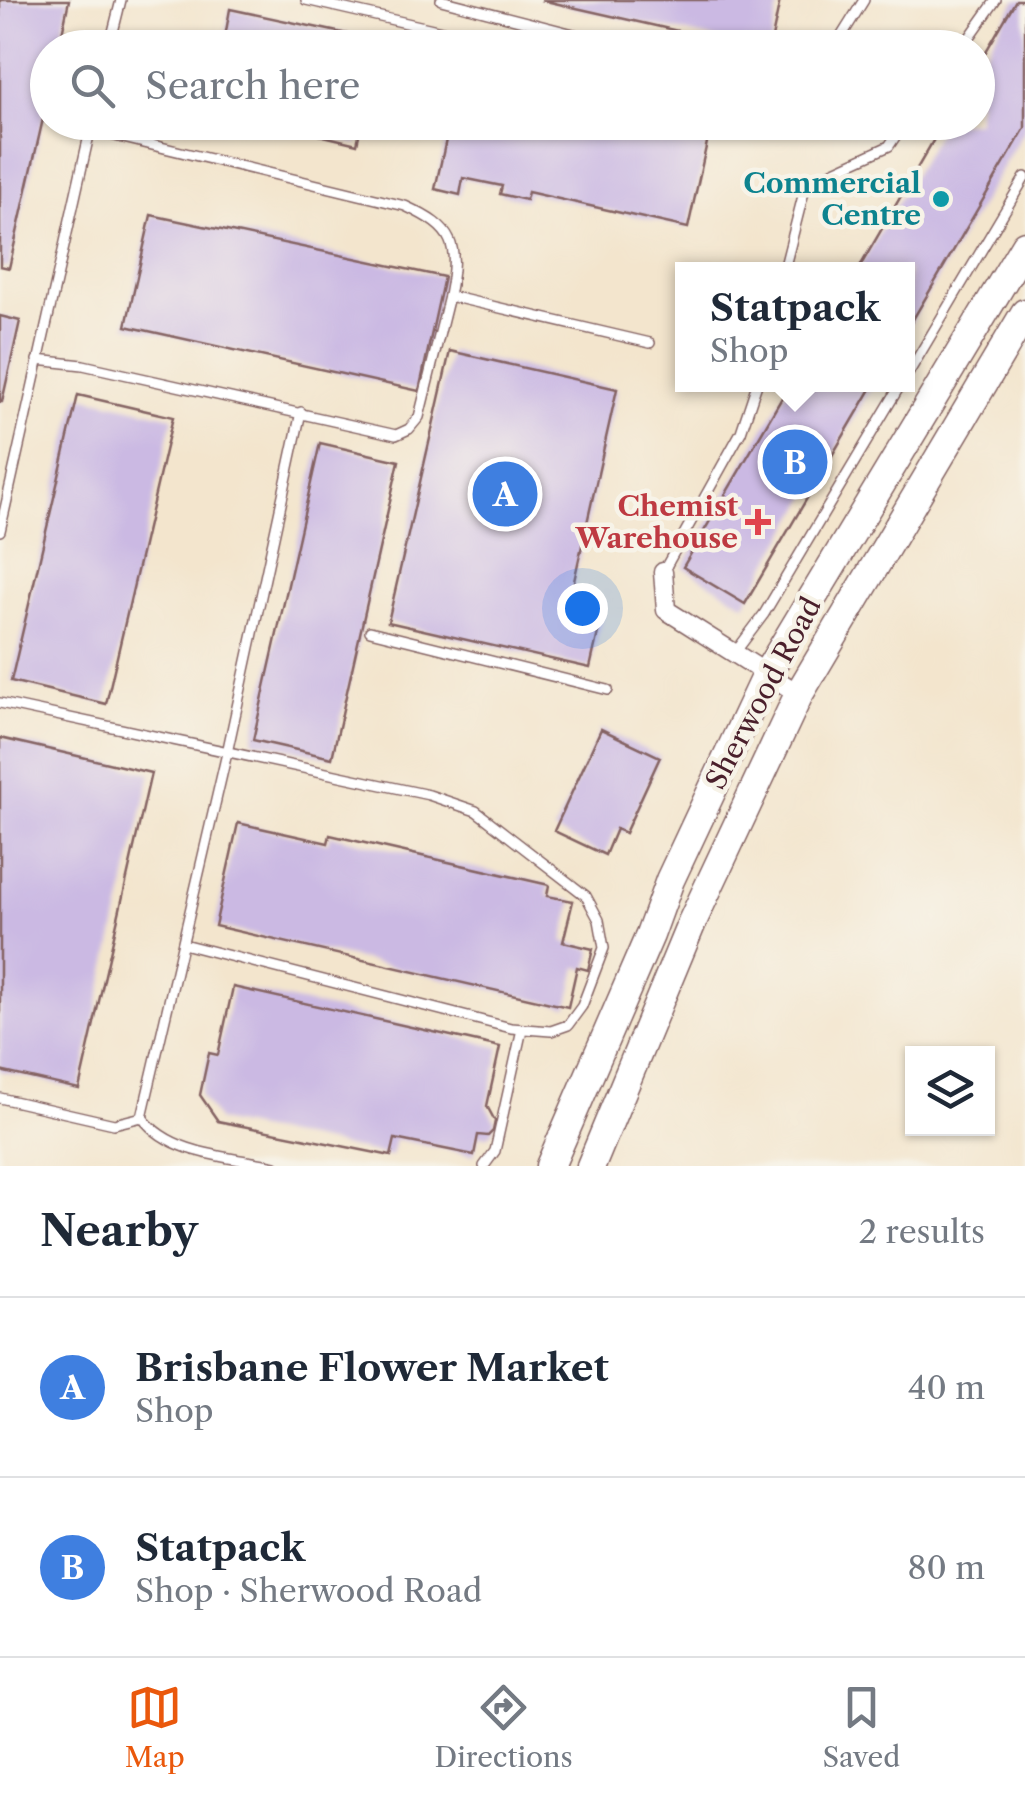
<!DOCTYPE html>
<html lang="en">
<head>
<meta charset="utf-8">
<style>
	:root { --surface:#fff; --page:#f2f2f3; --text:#1f2937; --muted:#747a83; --line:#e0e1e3; --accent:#ea580c }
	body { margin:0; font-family:"Libre Caslon Text",serif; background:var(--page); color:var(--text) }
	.controls { position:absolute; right:30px; bottom:30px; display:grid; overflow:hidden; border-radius:0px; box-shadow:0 2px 8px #0004 }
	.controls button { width:90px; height:90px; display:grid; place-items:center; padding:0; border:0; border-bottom:2px solid var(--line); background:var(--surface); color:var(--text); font:50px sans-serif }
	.you { position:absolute; left:582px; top:608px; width:35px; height:35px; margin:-25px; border:8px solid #fff; border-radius:50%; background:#1a73e8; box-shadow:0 0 0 15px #1a73e833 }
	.badge { display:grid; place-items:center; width:65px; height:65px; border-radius:50%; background:var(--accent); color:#fff; font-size:32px; font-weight:700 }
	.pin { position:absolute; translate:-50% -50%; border:5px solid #fff; box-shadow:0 2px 10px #0006 }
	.popup { position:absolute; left:675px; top:262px; width:240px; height:130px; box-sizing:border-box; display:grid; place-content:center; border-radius:0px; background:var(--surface); filter:drop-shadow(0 2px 8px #0005); font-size:32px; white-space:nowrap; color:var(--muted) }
	.popup b { font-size:38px; color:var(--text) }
	.popup::after { content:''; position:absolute; left:50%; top:100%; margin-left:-20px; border:20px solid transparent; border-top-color:var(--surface) }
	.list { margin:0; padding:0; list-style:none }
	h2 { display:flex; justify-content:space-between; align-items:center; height:130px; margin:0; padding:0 40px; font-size:42px }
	h2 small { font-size:32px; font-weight:400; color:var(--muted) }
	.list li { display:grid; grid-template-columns:65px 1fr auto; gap:30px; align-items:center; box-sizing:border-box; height:180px; padding:0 40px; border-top:2px solid var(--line) }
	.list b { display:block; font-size:38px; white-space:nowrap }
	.list p { margin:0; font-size:32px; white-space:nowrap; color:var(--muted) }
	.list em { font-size:32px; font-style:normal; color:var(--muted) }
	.icon { flex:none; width:55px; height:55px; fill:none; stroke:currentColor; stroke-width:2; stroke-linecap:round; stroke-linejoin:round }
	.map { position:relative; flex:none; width:1025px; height:1166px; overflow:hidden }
	.search { position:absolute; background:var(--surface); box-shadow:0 2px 8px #0004; left:30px; right:30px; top:30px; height:110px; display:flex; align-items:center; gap:25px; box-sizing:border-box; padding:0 35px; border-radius:55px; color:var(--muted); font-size:38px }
	.sheet { height:490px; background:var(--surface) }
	nav { display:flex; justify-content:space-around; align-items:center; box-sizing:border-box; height:140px; border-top:2px solid var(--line); background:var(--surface); font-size:28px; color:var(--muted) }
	nav a { display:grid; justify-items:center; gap:5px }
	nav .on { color:var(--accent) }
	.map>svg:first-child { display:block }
	.building { fill:#cbb9e3 }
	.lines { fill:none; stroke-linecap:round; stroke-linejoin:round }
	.service-casing { stroke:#856464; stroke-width:12 }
	.minor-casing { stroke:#856464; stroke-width:21 }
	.primary-casing { stroke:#856464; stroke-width:31 }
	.service { stroke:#fff; stroke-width:9 }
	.minor { stroke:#fff; stroke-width:18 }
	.primary { stroke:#fff; stroke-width:28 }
	.culture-dot { fill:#0f9aa8; stroke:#f7f3e8; stroke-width:4 }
	.health-dot { fill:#e0444e; stroke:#f7f3e8; stroke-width:4 }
	.labels { text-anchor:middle; stroke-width:9; stroke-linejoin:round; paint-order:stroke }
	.culture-label { font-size:28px; font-weight:bold; fill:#0d838f; stroke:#f7f3e8; text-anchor:end }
	.health-label { font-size:28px; font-weight:bold; fill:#be3a42; stroke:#f7f3e8; text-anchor:end }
	.street-label { font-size:28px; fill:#4a1f2b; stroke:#f7f3e8 }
</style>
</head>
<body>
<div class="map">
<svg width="1025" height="1166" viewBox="0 0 1025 1166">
	<rect width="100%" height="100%" fill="#f7f3e8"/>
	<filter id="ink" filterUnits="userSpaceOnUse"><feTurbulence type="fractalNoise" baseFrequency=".01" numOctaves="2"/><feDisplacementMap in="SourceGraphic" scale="20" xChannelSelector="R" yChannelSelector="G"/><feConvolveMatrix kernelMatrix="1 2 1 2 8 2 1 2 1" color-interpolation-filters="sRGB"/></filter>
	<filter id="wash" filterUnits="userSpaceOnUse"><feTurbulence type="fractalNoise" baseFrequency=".0048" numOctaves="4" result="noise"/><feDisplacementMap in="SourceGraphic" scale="40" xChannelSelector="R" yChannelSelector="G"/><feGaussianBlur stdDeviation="2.25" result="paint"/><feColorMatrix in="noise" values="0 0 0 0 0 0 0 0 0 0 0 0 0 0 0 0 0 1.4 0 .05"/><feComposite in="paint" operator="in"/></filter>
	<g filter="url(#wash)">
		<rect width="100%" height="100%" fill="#f3e5cd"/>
		<g id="blocks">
			<g class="building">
				<polygon points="0,0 69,0 59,48 48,48 48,97 9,268 0,266"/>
				<polygon points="541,0 780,0 770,48 753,48"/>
				<polygon points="1016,0 1025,0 1025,128 908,328 908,270 858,270 944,122 978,122 978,65"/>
				<polygon points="230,9 380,41 378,48 223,48"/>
				<polygon points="265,122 362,122 357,144"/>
				<polygon points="450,122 682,122 710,129 688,228 528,192 526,200 500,194 502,186 463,178 460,195 435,189"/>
				<polygon points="151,215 444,277 419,391 126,326"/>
				<polygon points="0,316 20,321 2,402 0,402"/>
				<polygon points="450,351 617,389 570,599 604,606 590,668 388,622"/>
				<polygon points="790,384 874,384 745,604 683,567"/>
				<polygon points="78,395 173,417 106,704 11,681"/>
				<polygon points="320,443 399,461 332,758 253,740"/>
				<polygon points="601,729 660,757 625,833 616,829 605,855 554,831"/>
				<polygon points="0,738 151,773 79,1089 0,1071"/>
				<polygon points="238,823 328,843 330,835 549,885 547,896 573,901 563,942 593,949 588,970 577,967 568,1007 215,926"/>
				<polygon points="233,987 500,1047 487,1106 495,1121 493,1131 488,1136 478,1135 474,1155 395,1139 391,1156 218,1121 200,1095 209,1053 218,1055"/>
			</g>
		</g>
	</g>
	<g filter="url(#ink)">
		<use href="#blocks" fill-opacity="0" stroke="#856464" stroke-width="2.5"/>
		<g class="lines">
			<g class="service-casing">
				<g id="service">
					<polyline points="306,0 516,48"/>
					<polyline points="441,0 628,48"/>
					<polyline points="109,48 121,0"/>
					<polyline points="834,48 864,0"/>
					<polyline points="962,48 996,0"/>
					<path d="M90,130L405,206C455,229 459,244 449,296L650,343"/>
					<polyline points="784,270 806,184 889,146 905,122"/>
					<polyline points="37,360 83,365 396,435 409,429 419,417 449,296"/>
					<polyline points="908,374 1025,177"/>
					<polyline points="0,531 92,122"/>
					<polyline points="663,572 741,432 757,384"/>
					<polyline points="370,631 608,690"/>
					<polyline points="734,654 764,614 901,384"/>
					<polyline points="0,703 429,795 476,811 586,896 599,920 604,948 582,1006 568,1025 551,1031 511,1028 183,944"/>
					<polyline points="0,1098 114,1124 142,1117 227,753 301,412"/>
					<path d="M142,1117C169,1155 231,1157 275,1166"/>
					<polyline points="484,1166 495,1151 522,1029"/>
				</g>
			</g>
			<g class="minor-casing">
				<polyline id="minor" points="663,572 666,610 799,694"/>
			</g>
			<g class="primary-casing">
				<g id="primary">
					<polyline points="550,1166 650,935 670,880 766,675 1025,245"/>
					<polyline points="591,1166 692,922 799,694 1025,313"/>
				</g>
			</g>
			<use href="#service" class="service"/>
			<use href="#minor" class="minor"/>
			<use href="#primary" class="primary"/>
		</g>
	</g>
	<circle class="culture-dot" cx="941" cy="199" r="10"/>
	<path class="health-dot" d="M753 507h10v10h10v10h-10v10h-10v-10h-10v-10h10z"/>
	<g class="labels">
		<g class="culture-label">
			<text x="921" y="193">Commercial<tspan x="921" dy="32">Centre</tspan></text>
		</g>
		<g class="health-label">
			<text x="738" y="516">Chemist<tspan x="738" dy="32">Warehouse</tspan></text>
		</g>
		<g class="street-label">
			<text transform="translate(763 693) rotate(-62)" y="10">Sherwood Road</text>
		</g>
	</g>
</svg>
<div class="controls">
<button><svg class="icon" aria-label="layers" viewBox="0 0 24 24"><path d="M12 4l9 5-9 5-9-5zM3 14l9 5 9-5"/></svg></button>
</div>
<div class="you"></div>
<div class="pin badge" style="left:505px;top:494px;background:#3f7fe0">A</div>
<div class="pin badge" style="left:795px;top:462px;background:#3f7fe0">B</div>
<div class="popup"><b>Statpack</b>Shop</div>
<div class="search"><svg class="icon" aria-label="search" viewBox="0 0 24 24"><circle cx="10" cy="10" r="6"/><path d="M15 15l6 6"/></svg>Search here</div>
</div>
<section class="sheet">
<h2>Nearby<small>2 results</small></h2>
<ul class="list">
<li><span class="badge" style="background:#3f7fe0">A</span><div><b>Brisbane Flower Market</b><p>Shop</p></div><em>40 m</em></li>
<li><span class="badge" style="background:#3f7fe0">B</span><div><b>Statpack</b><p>Shop · Sherwood Road</p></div><em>80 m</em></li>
</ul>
</section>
<nav>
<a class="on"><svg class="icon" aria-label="map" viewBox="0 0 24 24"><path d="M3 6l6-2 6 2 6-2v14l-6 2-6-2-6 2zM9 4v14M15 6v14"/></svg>Map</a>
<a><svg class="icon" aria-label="directions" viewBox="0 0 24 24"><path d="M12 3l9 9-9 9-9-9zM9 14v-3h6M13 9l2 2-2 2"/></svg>Directions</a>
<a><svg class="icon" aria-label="saved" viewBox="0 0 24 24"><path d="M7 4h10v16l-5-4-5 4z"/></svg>Saved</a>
</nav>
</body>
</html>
